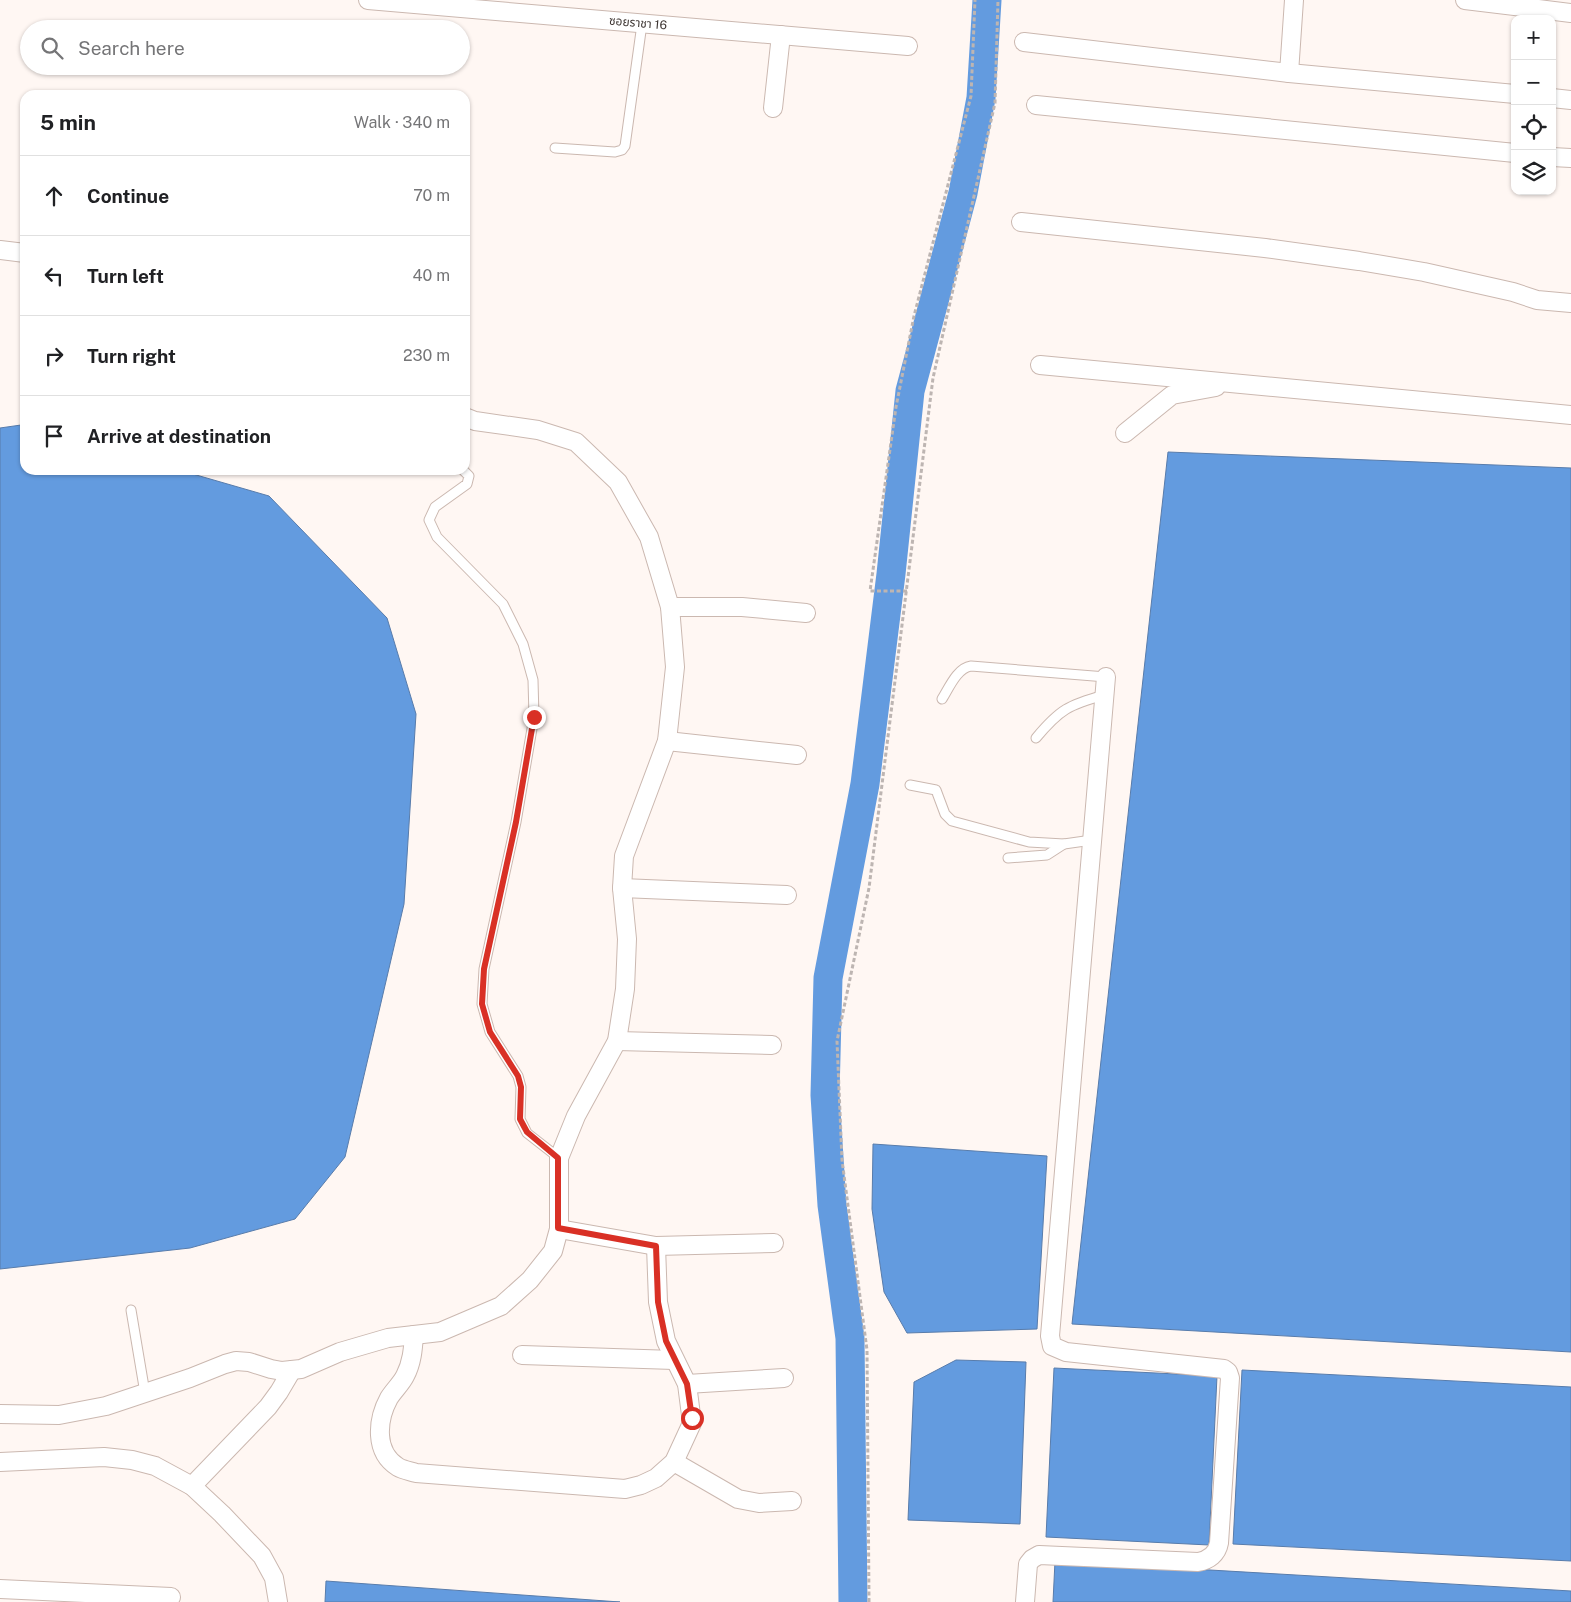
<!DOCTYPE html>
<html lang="en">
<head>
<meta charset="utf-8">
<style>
	:root { --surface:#fff; --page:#f2f2f2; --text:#202124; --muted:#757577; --line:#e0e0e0 }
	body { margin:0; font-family:"Public Sans","Noto Sans Thai",sans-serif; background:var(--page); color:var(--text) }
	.controls { position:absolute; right:15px; top:15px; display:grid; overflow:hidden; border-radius:10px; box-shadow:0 1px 4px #0004 }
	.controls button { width:45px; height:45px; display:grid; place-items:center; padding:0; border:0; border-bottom:1px solid var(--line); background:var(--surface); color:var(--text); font:25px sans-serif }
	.stop { position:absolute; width:15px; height:15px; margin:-11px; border:4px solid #d93025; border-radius:50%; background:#fff }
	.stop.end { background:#d93025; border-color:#fff; box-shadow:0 1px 5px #0008 }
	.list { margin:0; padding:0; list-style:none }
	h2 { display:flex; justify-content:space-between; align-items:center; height:65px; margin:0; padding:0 20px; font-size:21px }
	h2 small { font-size:16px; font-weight:400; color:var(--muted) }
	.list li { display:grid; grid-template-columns:32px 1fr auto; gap:15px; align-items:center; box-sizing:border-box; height:80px; padding:0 20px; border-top:1px solid var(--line) }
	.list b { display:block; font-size:19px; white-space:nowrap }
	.list em { font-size:16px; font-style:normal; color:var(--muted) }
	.icon { flex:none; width:28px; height:28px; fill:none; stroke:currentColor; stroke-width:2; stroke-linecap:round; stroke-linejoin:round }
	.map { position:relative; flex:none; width:1571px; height:1602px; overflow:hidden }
	.search { position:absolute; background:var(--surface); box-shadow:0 1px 4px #0004; left:20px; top:20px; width:450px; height:55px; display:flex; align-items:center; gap:12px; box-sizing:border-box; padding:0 18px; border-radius:28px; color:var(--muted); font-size:19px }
	.panel { position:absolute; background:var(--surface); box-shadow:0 1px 4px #0004; left:20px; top:90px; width:450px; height:385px; border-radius:15px }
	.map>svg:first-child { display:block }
	.water { fill:#639bdf; stroke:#587cab }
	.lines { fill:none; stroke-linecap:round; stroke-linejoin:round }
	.river { stroke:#639bdf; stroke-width:29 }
	.service-casing { stroke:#cbb8b0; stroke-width:11 }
	.minor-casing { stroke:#cbb8b0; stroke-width:20 }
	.path { stroke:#bdb5b2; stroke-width:3; stroke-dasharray:4 2.5; stroke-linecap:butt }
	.service { stroke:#fff; stroke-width:9 }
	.minor { stroke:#fff; stroke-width:18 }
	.route { stroke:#d93025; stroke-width:6 }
	.labels { text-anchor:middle; stroke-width:5; stroke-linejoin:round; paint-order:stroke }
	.street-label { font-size:12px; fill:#3d3532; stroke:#fff }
</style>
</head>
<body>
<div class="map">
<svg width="1571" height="1602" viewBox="0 0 1571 1602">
	<rect width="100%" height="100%" fill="#fff7f3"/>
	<g class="water">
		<polygon points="21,425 25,426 25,470 179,470 269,496 387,618 416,714 404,904 345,1157 295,1219 190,1248 0,1269 0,428"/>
		<polygon points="1168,452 1571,468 1571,1352 1072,1324"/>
		<polygon points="873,1144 1047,1156 1037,1329 907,1333 884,1292 872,1209"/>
		<polygon points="956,1360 1026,1362 1020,1524 908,1520 914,1382"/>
		<polygon points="1054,1368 1217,1376 1209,1545 1046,1537"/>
		<polygon points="1242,1370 1571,1387 1571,1561 1233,1544"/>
		<polygon points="1055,1561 1571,1591 1571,1602 1053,1602"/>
		<polygon points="326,1581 620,1602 325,1602"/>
	</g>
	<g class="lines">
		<polyline class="river" points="853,1602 850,1338 832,1205 825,1095 828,978 865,784 891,574 910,391 963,193 981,98 987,0"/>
		<g class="service-casing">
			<g id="service">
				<polyline points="555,148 615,152 622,150 625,146 642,24"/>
				<polyline points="463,470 469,476 467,484 435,507 429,520 437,537 503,604 523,644 533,680 534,717 516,822 484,969 482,1004 490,1032 518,1076 521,1087 520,1119 527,1133 559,1158"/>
				<path d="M942,699C949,688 957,668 971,666L1106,677"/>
				<path d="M1036,738C1060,709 1069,705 1104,695"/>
				<polyline points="910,785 936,790 945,814 952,821 1029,842 1064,844 1092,840"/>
				<polyline points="1008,858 1047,855 1064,844"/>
				<polyline points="131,1310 145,1393"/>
			</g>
		</g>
		<g class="minor-casing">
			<g id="minor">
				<polyline points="368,0 908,46"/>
				<polyline points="1465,0 1571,13"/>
				<polyline points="1024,42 1289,73 1515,94"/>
				<polyline points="1289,73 1294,0"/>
				<polyline points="1552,98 1571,100"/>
				<polyline points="1036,105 1515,153"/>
				<polyline points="773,108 781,35"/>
				<polyline points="1552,157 1571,158"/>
				<polyline points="1021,222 1265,248 1359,261 1424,272 1513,292 1537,300 1571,303"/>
				<polyline points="0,250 25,253"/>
				<polyline points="1040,365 1571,415"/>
				<polyline points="1125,433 1172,395 1216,387"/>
				<polyline points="670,607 742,607 806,613"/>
				<polyline points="667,741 797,755"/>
				<polyline points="622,888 787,895"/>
				<polyline points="617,1041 772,1045"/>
				<polyline points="559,1229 656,1246 774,1243"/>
				<path d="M414,1335C413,1349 412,1363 405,1376C401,1384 394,1390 389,1398C377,1420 374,1452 398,1467C403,1470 410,1471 416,1473L625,1489L641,1485L656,1478L674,1462L692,1423L687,1384L666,1341L658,1302L656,1246"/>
				<polyline points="522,1355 674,1360"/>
				<polyline points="687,1384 784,1378"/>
				<polyline points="0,1414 59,1415 106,1406 190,1378 225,1364 236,1361 249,1362 271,1369 282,1371 301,1369 340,1352 388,1338 440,1332 501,1306 530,1280 553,1251 559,1229 559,1158 576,1116 617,1041 625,989 627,939 622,888 624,856 667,741 675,667 670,607 649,537 618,482 576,442 538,430 475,421 465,417"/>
				<polyline points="0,1462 104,1457 132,1460 155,1466 192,1486 222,1514 262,1556 274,1578 278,1602"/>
				<polyline points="674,1462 738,1499 759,1503 792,1501"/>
				<polyline points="192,1486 268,1407 279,1392 292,1370"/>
				<polyline points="0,1589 171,1597"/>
				<path d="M1025,1602L1028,1564L1032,1559L1039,1555L1198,1562C1209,1560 1217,1554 1219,1543L1230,1378L1228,1372L1224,1369L1066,1352L1052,1346L1050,1336L1106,677"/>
			</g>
		</g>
		<g class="path">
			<polyline points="907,591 870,591 896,407 914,316 971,96 975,0"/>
			<polyline points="869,1602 867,1350 842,1160 837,1041 869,888 933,378 995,103 998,0"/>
		</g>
		<use href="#service" class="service"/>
		<use href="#minor" class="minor"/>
	</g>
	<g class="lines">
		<polyline class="route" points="534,717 516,822 484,969 482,1004 490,1032 518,1076 521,1087 520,1119 527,1132 558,1158 558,1228 656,1246 658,1302 666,1341 687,1384 692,1418"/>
	</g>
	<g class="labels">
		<g class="street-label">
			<text transform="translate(638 23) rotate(5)" y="4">ซอยราชา 16</text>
		</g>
	</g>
</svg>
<div class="controls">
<button>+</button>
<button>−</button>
<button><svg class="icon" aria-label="locate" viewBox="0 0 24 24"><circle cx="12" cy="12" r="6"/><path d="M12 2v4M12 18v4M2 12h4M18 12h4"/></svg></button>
<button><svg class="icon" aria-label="layers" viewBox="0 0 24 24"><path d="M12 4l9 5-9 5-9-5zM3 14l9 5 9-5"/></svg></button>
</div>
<div class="stop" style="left:692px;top:1418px"></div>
<div class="stop end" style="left:534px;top:717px"></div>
<div class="search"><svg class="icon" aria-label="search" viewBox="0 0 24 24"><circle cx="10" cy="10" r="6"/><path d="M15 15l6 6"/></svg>Search here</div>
<section class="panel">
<h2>5 min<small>Walk · 340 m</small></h2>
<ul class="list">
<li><svg class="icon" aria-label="ahead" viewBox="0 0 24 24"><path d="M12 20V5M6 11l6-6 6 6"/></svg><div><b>Continue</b></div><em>70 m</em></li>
<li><svg class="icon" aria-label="left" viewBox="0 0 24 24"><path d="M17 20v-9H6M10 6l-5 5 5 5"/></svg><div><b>Turn left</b></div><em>40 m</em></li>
<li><svg class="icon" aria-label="right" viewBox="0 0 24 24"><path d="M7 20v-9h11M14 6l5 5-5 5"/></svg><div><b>Turn right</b></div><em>230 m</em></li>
<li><svg class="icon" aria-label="arrive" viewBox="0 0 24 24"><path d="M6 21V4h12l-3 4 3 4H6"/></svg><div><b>Arrive at destination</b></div></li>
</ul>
</section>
</div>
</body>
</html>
